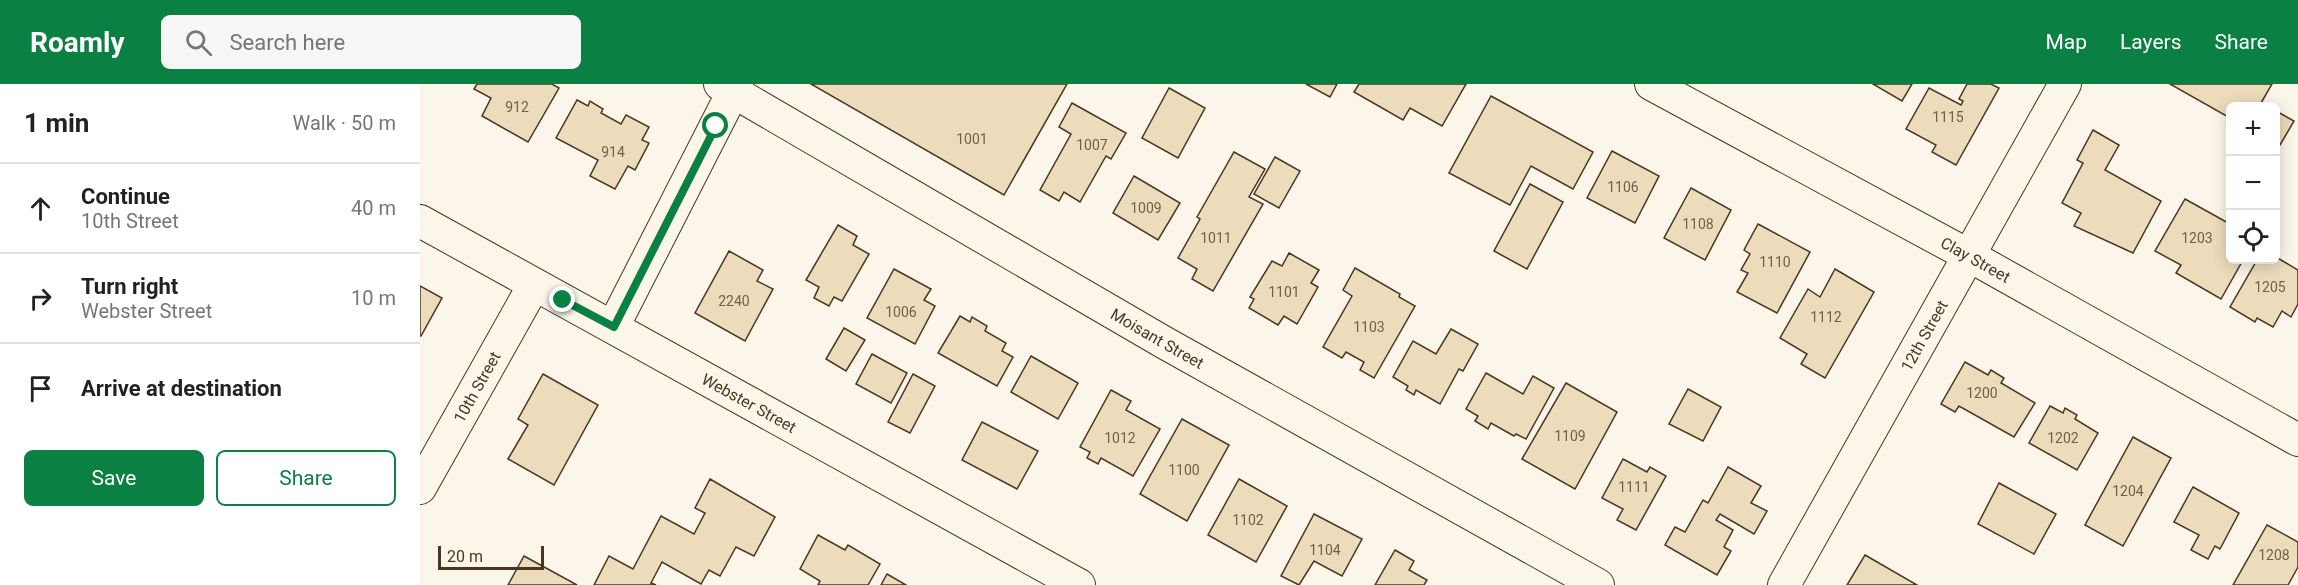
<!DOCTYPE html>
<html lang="en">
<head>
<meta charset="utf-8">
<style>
	:root { --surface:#fff; --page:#f6f6f6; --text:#222; --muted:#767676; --line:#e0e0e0; --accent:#0b8043 }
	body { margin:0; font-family:Roboto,sans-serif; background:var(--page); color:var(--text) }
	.controls { position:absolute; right:18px; top:18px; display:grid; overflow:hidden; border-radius:9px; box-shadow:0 3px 15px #0003 }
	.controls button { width:54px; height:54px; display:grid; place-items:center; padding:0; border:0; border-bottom:2px solid var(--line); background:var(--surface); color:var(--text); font:30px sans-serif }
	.scale { position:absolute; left:18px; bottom:15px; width:106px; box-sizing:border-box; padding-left:6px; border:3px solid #4a3520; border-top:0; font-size:16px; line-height:21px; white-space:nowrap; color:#4a3520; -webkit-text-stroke:4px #fbf6e9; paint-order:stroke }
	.stop { position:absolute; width:18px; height:18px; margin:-14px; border:4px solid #0b8043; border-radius:50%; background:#fff }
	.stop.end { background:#0b8043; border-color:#fff; box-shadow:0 2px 6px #0008 }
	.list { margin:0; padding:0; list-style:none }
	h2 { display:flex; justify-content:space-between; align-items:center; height:78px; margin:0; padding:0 24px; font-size:26px }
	h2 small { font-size:20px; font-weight:400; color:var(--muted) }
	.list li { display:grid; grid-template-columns:39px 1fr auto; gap:18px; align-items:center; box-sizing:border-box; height:90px; padding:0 24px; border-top:2px solid var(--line) }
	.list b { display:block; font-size:22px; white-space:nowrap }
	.list p { margin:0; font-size:20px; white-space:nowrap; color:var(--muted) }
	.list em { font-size:20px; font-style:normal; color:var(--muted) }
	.actions { display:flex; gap:12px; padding:18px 24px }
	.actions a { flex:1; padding:14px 0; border:2px solid var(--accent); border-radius:9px; text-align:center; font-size:21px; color:var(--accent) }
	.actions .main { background:var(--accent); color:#fff }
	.icon { flex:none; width:33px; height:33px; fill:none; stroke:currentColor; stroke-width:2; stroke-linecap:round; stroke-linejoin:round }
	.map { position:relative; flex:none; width:1878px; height:501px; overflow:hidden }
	header { display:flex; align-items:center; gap:36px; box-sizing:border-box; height:84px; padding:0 30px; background:var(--accent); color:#fff }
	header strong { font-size:28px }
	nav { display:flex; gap:33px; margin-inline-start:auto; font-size:21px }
	.search { width:420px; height:54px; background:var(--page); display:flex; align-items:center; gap:15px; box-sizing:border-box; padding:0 21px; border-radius:9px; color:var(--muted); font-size:22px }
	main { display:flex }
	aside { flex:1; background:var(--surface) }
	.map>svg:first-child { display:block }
	.building { fill:#ecdcbc; stroke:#4a3520; stroke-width:1.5 }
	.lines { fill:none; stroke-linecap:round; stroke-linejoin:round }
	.street-casing { stroke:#4a3520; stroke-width:34 }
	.street { stroke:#fbf6e9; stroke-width:32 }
	.route { stroke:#0b8043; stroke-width:8 }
	.labels { text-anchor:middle; stroke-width:4.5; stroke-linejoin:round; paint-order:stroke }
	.number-label { font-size:14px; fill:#725f47 }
	.street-label { font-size:16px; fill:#4a3520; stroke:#fbf6e9 }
</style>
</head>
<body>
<header>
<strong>Roamly</strong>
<div class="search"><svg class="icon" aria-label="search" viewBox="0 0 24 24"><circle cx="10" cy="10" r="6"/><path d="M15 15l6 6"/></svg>Search here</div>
<nav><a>Map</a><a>Layers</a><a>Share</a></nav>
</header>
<main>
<aside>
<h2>1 min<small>Walk · 50 m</small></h2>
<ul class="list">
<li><svg class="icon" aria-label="ahead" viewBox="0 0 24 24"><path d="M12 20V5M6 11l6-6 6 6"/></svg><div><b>Continue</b><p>10th Street</p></div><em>40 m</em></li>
<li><svg class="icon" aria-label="right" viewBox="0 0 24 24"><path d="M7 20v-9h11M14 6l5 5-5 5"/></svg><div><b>Turn right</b><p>Webster Street</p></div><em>10 m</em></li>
<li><svg class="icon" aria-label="arrive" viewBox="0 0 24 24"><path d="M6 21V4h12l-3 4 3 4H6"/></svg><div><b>Arrive at destination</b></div></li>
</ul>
<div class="actions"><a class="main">Save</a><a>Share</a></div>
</aside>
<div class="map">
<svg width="1878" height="501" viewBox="0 0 1878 501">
	<rect width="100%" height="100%" fill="#fbf6e9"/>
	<g class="building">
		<polygon points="57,0 132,0 139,4 108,58 62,32 71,14 54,5"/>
		<polygon points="391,0 647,0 584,111"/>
		<polygon points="886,0 917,0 910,13"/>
		<polygon points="939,0 1046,0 1022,42 990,24 983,36 934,8"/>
		<polygon points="1453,0 1492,0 1482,17"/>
		<polygon points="1547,0 1571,0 1579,4 1536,81 1512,68 1516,61 1486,45 1509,4 1541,21 1543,17 1539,15"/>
		<polygon points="1750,0 1852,0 1841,19 1848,22 1810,22 1810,34"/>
		<polygon points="749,4 785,24 758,74 722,54"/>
		<polygon points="1071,12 1173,68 1153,105 1111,82 1090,121 1029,89"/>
		<polygon points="157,16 168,22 170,17 183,25 181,29 201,40 206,31 229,43 222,56 229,59 215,86 208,82 195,105 170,92 178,76 136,54"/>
		<polygon points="652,19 706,49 691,75 686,72 660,118 644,108 639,117 620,106 651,50 639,43"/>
		<polygon points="1856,27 1874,37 1860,61 1856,59"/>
		<polygon points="1673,46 1699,61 1685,86 1741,117 1713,169 1654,142 1661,129 1642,119 1663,79 1657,76"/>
		<polygon points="1192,67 1239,92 1215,139 1167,114"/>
		<polygon points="814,68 845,85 829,113 843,120 793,207 772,195 777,185 758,174 780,135 777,133"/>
		<polygon points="855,73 880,87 859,124 834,110"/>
		<polygon points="714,92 760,119 738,156 693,129"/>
		<polygon points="1110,100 1143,118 1107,185 1074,167"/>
		<polygon points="1271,104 1311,126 1285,176 1244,154"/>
		<polygon points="1765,115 1810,140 1810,176 1823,176 1801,215 1756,189 1761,181 1735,167"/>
		<polygon points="1338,140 1390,168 1357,229 1317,208 1328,189 1321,186 1330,170 1324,166"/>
		<polygon points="418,141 437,152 433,161 449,170 422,217 414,213 409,222 394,214 399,203 386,196"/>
		<polygon points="309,167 343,186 337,197 353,205 325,257 275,229"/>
		<polygon points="869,169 899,186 891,199 898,203 877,240 864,232 858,241 829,224 834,215 830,213 852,177 862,182"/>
		<polygon points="1856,173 1878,186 1878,220 1871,233 1862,227 1853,243 1837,234 1835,238 1810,223 1837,176 1856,176"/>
		<polygon points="935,184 980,210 979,213 995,222 954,294 940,286 944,278 926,268 922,274 903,263 932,212 923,206"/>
		<polygon points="474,185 511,205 504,216 515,222 495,260 447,234"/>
		<polygon points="1415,185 1454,208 1405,294 1381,280 1387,270 1360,254 1388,205 1400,213"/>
		<polygon points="0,202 22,214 1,252 0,252"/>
		<polygon points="540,232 550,238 552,233 567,242 565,247 586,259 582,267 593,273 577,302 518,269"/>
		<polygon points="424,244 445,256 426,287 406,275"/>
		<polygon points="1031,245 1058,260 1043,287 1039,285 1020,320 996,306 994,311 986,306 988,302 973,293 993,257 1016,270"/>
		<polygon points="452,270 487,289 471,319 436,300"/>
		<polygon points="611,272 658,299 638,335 591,308"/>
		<polygon points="1545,278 1568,291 1571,286 1584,294 1581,299 1615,319 1594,353 1539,322 1535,328 1521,320"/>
		<polygon points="1066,289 1103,310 1113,292 1134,304 1106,355 1096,350 1094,352 1071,339 1068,345 1055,337 1058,332 1046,325"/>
		<polygon points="123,290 178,321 134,401 88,375 108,341 98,335"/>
		<polygon points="493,290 515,302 490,349 468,338"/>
		<polygon points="1146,299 1197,328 1155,405 1102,375"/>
		<polygon points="1268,305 1301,323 1283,357 1249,340"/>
		<polygon points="691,306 711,317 706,326 740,345 713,392 681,374 678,380 667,374 670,368 660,363"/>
		<polygon points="1630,322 1643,329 1645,324 1657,331 1655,335 1678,349 1657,386 1609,359"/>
		<polygon points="762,335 809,361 767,437 720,410"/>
		<polygon points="562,338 618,367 597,405 542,376"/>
		<polygon points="1713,353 1751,374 1703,462 1665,441"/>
		<polygon points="1203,375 1227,388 1230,383 1246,392 1216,446 1197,436 1203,425 1182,414"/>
		<polygon points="1308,383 1341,402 1331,419 1347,427 1334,450 1300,430 1296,436 1313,446 1304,463 1311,467 1297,491 1245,461 1255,443 1265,448 1283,416 1288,419"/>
		<polygon points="290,395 355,433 334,472 316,463 300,492 289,486 281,500 242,478 231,499 236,501 174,501 189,472 213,485 241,432 274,450 285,429 275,424"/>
		<polygon points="819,395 867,422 836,478 788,451"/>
		<polygon points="1579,399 1636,430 1614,470 1558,440"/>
		<polygon points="1773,403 1819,429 1800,465 1795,462 1788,475 1771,466 1779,451 1754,438"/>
		<polygon points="894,430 942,455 922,492 894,477 879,501 861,492"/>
		<polygon points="1847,441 1878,458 1878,483 1868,501 1813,501"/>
		<polygon points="398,451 425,466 428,461 460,480 448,501 398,501 400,497 380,485"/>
		<polygon points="975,466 994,477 989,486 1007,496 1004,501 955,501"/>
		<polygon points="1445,471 1497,501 1427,501"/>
		<polygon points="104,472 157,501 88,501"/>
		<polygon points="467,490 486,501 461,501"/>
	</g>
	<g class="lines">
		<g class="street-casing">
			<g id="street">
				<path id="s1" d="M300,0L745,259L1178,501"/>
				<path id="s2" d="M1231,0L1548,171L1878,356"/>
				<path id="s3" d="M0,137L659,501"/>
				<polyline points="193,243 317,0"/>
				<path id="s4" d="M0,404L114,201"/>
				<path id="s5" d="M1364,501L1645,0"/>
			</g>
		</g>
		<use href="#street" class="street"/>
	</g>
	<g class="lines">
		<polyline class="route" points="143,216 194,243 296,42"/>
	</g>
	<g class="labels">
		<g class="number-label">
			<text x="97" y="28">912</text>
			<text x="1528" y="38">1115</text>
			<text x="552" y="60">1001</text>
			<text x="672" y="66">1007</text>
			<text x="193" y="73">914</text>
			<text x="1203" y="108">1106</text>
			<text x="726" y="129">1009</text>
			<text x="1278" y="145">1108</text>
			<text x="796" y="159">1011</text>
			<text x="1777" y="159">1203</text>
			<text x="1355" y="183">1110</text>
			<text x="1850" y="208">1205</text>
			<text x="864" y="213">1101</text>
			<text x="314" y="222">2240</text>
			<text x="481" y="233">1006</text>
			<text x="1406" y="238">1112</text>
			<text x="949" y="248">1103</text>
			<text x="1562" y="314">1200</text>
			<text x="1150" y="357">1109</text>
			<text x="700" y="359">1012</text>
			<text x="1643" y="359">1202</text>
			<text x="764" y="391">1100</text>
			<text x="1214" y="408">1111</text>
			<text x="1708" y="412">1204</text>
			<text x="828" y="441">1102</text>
			<text x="905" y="471">1104</text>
			<text x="1854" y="476">1208</text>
		</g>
		<g class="street-label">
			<text dy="6" stroke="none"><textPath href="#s2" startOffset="369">Clay Street</textPath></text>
			<text dy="6" stroke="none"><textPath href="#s5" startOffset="286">12th Street</textPath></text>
			<text dy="6" stroke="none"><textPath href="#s1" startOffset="506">Moisant Street</textPath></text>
			<text dy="6" stroke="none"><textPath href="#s4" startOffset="116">10th Street</textPath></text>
			<text dy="6" stroke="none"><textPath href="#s3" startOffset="376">Webster Street</textPath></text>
		</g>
	</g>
</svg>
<div class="controls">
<button>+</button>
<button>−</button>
<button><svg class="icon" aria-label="locate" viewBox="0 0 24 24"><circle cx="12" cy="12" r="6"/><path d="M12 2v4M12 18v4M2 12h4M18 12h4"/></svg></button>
</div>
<div class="scale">20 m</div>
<div class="stop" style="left:296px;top:42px"></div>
<div class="stop end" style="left:143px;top:216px"></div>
</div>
</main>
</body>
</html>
